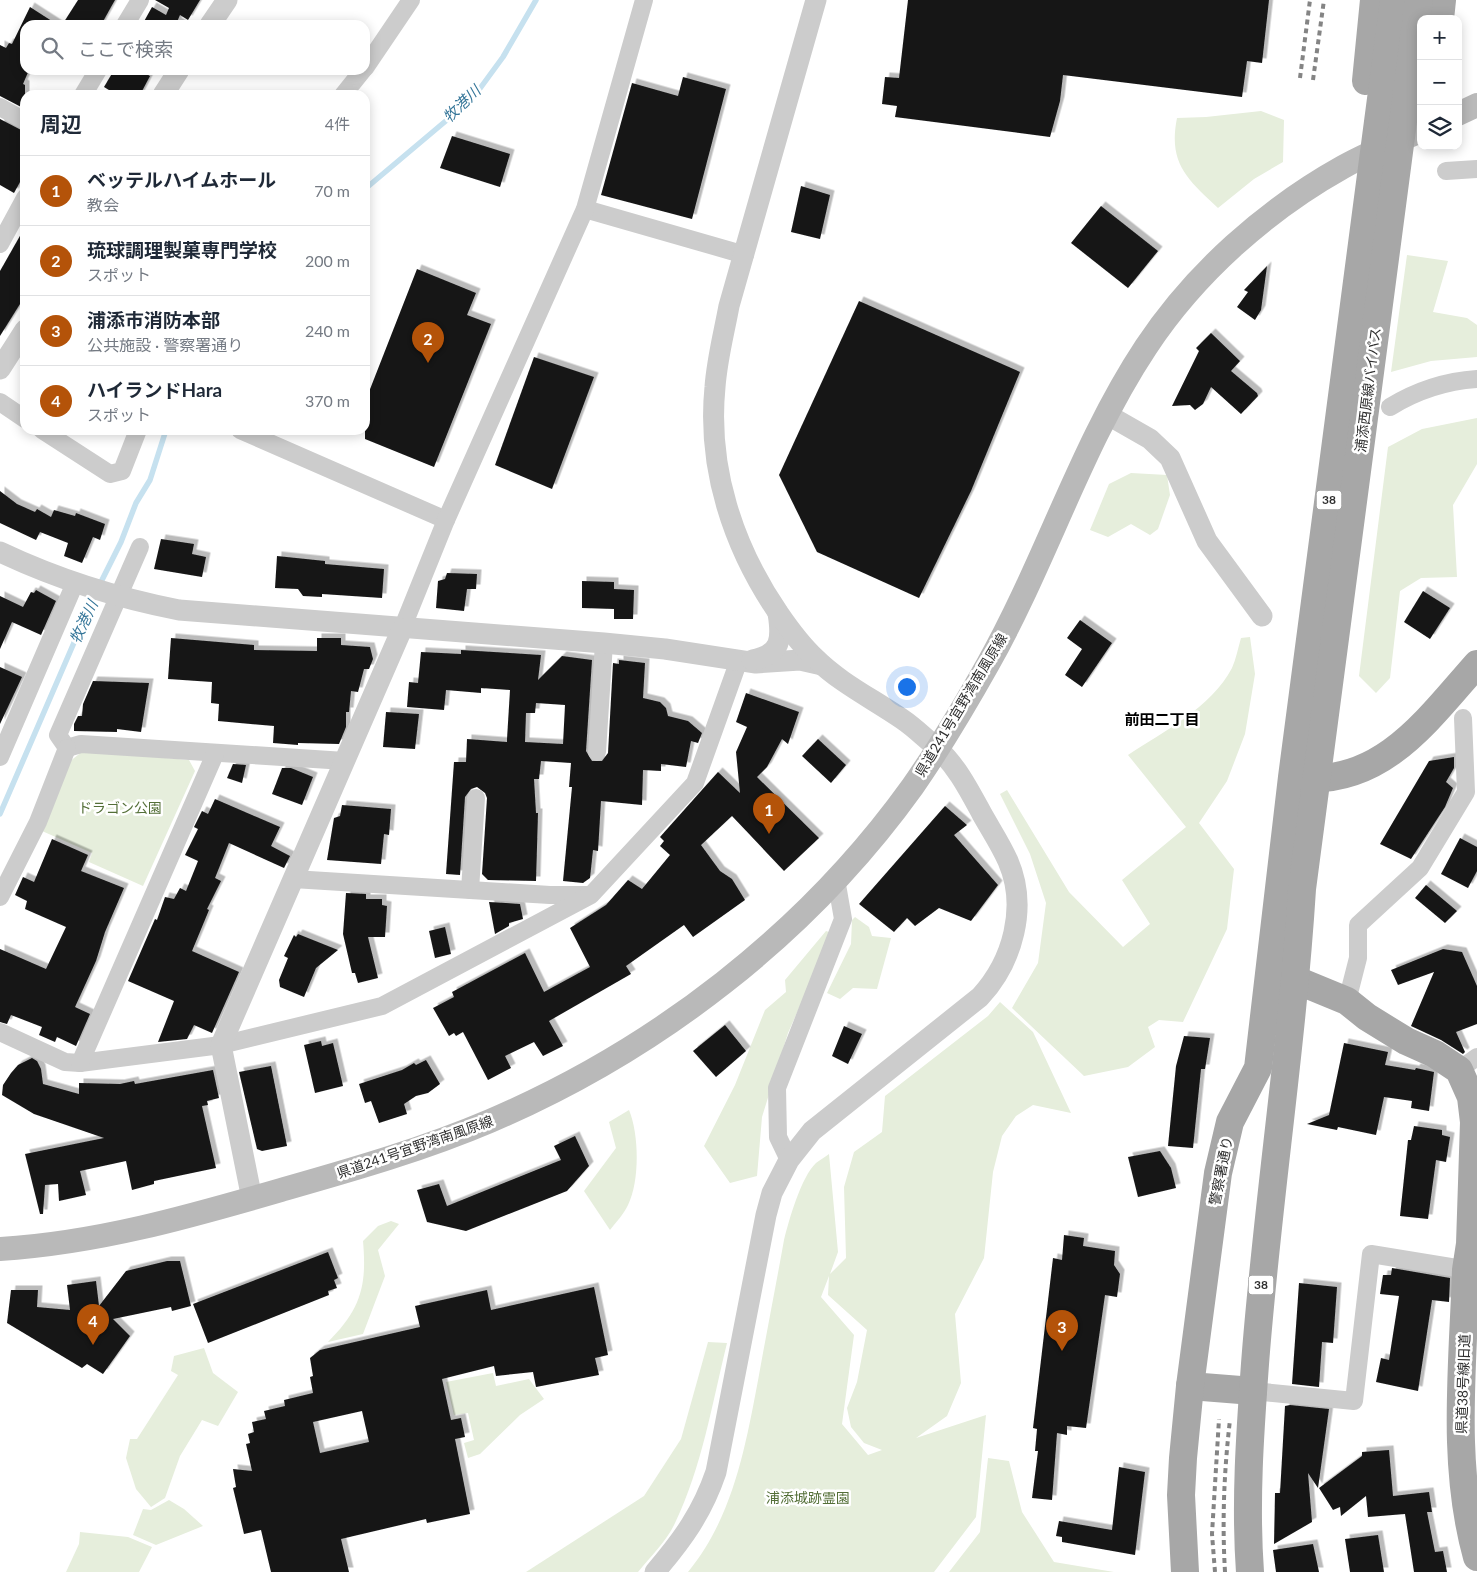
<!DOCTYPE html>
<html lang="ja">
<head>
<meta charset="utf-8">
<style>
	:root { --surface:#fff; --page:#f6f6f7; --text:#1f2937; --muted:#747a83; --line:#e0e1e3; --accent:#b45309 }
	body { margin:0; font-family:Lato,"Noto Sans JP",sans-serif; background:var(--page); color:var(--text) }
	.controls { position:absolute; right:15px; top:15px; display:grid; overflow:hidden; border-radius:10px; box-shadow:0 2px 12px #0003 }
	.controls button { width:45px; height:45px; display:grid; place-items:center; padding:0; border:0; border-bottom:1px solid var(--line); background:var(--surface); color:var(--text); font:25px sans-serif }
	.you { position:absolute; left:906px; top:686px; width:18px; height:18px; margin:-12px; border:4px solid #fff; border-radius:50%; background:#1a73e8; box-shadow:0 0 0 8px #1a73e833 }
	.badge { display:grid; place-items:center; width:32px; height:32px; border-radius:50%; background:var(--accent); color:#fff; font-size:16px; font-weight:700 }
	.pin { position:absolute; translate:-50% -41px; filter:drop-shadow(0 1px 2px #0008) }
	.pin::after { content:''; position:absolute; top:26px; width:18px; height:15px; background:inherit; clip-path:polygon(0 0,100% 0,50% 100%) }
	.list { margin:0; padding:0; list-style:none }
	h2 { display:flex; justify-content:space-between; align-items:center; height:65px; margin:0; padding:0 20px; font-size:21px }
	h2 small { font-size:16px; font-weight:400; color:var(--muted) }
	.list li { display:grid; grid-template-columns:32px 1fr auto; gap:15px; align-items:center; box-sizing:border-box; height:70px; padding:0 20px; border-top:1px solid var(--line) }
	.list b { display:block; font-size:19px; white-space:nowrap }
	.list p { margin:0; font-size:16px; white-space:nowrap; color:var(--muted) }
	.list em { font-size:16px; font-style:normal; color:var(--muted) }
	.icon { flex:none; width:28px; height:28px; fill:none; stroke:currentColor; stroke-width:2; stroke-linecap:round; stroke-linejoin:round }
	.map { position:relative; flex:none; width:1477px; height:1572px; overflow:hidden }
	.search { position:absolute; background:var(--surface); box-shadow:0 2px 12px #0003; left:20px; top:20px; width:350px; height:55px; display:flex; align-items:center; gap:12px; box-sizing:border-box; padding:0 18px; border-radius:15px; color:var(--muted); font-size:19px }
	.panel { position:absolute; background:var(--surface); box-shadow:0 2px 12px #0003; left:20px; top:90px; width:350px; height:345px; border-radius:15px }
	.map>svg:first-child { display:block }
	.green { fill:#e6eedc; fill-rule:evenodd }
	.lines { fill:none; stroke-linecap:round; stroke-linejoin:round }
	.stream { stroke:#c6e1ef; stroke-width:5.5 }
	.building { fill:#161616; fill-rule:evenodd; filter:url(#shadow) }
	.minor { stroke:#ccc; stroke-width:18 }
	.tertiary { stroke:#ccc; stroke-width:21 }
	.secondary { stroke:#b9b9b9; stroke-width:24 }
	.primary { stroke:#a7a7a7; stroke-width:28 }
	.rail { stroke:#848484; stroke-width:4; stroke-dasharray:5 4; stroke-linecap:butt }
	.labels { text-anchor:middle; stroke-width:5; stroke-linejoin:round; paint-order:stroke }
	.shield { fill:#fff; stroke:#6d6d6d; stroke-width:1 }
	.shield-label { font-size:12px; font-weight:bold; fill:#2f2f2f }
	.street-label { font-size:14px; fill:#2f2f2f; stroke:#fff }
	.park-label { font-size:14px; fill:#546f38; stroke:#fff }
	.water-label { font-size:15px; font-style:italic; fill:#357699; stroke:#fff }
	.neighbourhood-label { font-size:15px; font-weight:bold; fill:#000; stroke:#fff }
</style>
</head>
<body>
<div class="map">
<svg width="1477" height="1572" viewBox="0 0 1477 1572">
	<defs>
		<filter id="shadow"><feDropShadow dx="4.5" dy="-4.5" stdDeviation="0" flood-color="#0004"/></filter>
	</defs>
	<rect width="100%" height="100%" fill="#fff"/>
	<g class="green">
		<path d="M1261,111L1284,120L1283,162L1254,179L1218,208C1187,179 1168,163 1177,118L1206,117Z"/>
		<polygon points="1407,255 1448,261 1433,312 1467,318 1477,325 1477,357 1431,361 1391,372"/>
		<polygon points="1477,418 1477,464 1453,505 1457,577 1421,578 1400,591 1390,678 1376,693 1359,676 1388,447 1422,429"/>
		<polygon points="1131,473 1167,475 1170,495 1158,529 1150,535 1131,524 1108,537 1090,530 1109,484"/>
		<path d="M1250,637L1255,674L1245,734L1227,781L1199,823L1234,869L1227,929L1183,1022L1159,1020L1148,1027L1155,1047L1128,1067L1084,1076L1012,1008L1038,963L1046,903L1030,854L1000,794L1007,790L1069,892L1123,947L1150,924L1122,880L1186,827L1128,755C1164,731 1211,708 1232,668C1236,659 1238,648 1241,638Z"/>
		<polygon points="83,751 189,760 195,771 143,886 89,862 92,853 42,831 69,762"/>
		<polygon points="855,917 869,927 872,936 891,938 877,989 853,988 840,999 827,993 851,944 852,920"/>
		<polygon points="826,931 832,933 788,1033 762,1117 757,1176 730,1183 704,1146 735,1085 765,1010 786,992 785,980"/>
		<path d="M1000,1002L1033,1032L1071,1113L1033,1105L1016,1116L1002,1136L993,1172L984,1258L955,1314L961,1383L947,1416L916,1438L986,1415L976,1517L934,1572H688C734,1516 746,1444 759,1375C767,1330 776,1285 784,1240C789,1220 801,1177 816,1163C820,1160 825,1157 829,1154L838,1252L830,1274L846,1258L844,1187L854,1152L882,1132L885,1096L988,1016ZM829,1276L828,1295L867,1330L857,1382L847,1408L851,1427L864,1443L882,1450L868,1455L842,1424L854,1335L821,1297Z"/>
		<path d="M629,1110C639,1134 640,1181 628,1205C624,1214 616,1222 610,1230L584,1191L616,1148L609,1122Z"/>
		<path d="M391,1221L399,1224L378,1250L385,1276L363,1334L328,1342C361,1309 367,1286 363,1241L378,1226Z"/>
		<path d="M708,1342L727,1343C712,1404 702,1467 675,1523C667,1541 650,1557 638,1572H526L644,1496L681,1439Z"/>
		<polygon points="204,1348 213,1373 238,1392 218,1426 202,1420 180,1456 165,1498 151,1507 136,1489 126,1458 130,1439 137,1439 178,1375 171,1371 174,1356"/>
		<polygon points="493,1373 496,1386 529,1379 544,1399 520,1415 480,1454 468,1458 464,1443 474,1440 468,1413 454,1415 446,1382"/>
		<polygon points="988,1458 1009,1461 1022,1512 1054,1562 1114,1572 949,1572 980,1532"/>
		<polygon points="169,1500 184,1509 203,1526 156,1545 133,1535 143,1509 151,1510"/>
		<polygon points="80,1532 128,1537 152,1547 139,1572 66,1572 79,1544"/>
	</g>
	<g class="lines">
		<g class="stream">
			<polyline points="365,189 473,98 503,57 536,0"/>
			<polyline points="99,586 121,542 136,503 150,480 166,430"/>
			<polyline points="0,814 95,594"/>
		</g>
	</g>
	<g class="building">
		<polygon points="78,0 115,0 101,25 62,25"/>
		<polygon points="155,0 200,0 188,20 180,15 177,22 182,25 142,25 152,7 166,15 169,8"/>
		<polygon points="908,0 1269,0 1262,63 1247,61 1242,97 1063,75 1060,101 1050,137 895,117 897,106 882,104 885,77 899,78"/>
		<polygon points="30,7 58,25 25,25 25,70 29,70 23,84 25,85 25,109 0,96 0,45 6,48 9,43 12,44"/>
		<polygon points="114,70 140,70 150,76 140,95 117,95 104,87"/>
		<polygon points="683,77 726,89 692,219 601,195 632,83 678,96"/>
		<polygon points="0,119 25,132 25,173 14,193 0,185"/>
		<polygon points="452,136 510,154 500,187 440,168"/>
		<polygon points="801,186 830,195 820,239 791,232"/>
		<polygon points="1101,206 1158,251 1128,288 1071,243"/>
		<polygon points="25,227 25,296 0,336 0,271"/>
		<polygon points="1267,266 1261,310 1255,320 1237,307 1248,292 1244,290"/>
		<polygon points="417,269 476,293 467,315 491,324 434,467 365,439 365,402"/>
		<polygon points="859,301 1020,372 971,491 919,598 817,552 779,475"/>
		<polygon points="1211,333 1240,361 1231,371 1257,393 1258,396 1241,414 1211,387 1203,404 1195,410 1190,405 1172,406 1199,351 1196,348"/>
		<polygon points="534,357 594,377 552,489 495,465"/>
		<polygon points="0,491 17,504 35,512 37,509 51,517 54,510 75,516 76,513 105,524 100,540 93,537 82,563 64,556 68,543 40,532 36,540 0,523"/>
		<polygon points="161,539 194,544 192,554 206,557 202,577 154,569"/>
		<polygon points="277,556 325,561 325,564 384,569 382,598 322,594 322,597 303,596 298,589 275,588"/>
		<polygon points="447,573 477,574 476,589 467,589 464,611 436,608 438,581 445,579"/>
		<polygon points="582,581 614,582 614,589 634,590 633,619 614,619 614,609 582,608"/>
		<polygon points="36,590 56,601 41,635 12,622 0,649 0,596 23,607 31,592 34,593"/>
		<polygon points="1423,591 1450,608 1430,639 1404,622"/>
		<polygon points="1080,620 1112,643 1082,687 1065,675 1082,649 1067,638"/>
		<polygon points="171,638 254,645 254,650 317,651 317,638 341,638 341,645 370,647 373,659 369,669 364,669 358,692 351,691 349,712 346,712 346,727 339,744 298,743 298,745 273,743 274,726 218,721 219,704 211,703 212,682 168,679"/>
		<path d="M461,650L541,655L538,680L562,656L592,660L586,751L592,761H602L608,753L613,663L619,664V660L645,663L643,698L660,702L666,708L668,716L688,721L702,733L698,743L691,741L686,767L661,764V771L643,770L642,805L601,801L598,851L593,850L590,878L583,883L563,881L572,787H569L571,763L541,761L539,779H534L536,813H538L536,881L488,880L482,874L487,798L485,793L477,787L471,789L465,797L460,875L446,874L454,762H466L467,739L507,742V739L510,690L481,688V693L446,690L444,710L407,707L409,682L418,683L421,652L461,654ZM536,703L565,705L563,744L525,742L526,713H535Z"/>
		<polygon points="0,667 22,677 0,724"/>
		<polygon points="93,681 149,683 141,732 117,729 117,732 74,731 74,724 78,716 82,716 83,704"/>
		<polygon points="746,693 799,712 788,744 782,739 767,767 757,777 819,838 784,871 732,816 701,845 720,871 732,879 745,900 693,937 684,925 626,966 631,974 549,1021 563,1046 543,1056 534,1042 505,1056 511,1068 488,1080 463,1032 456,1036 454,1033 449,1036 433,1008 454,997 452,992 525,953 544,992 590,967 570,928 606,905 628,880 642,889 670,855 660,846 664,841 660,837 718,772 740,793 736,752 747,727 736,722"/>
		<polygon points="386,712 419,714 415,749 383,747"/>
		<polygon points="818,739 846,765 831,783 802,756"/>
		<polygon points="1454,757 1454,768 1446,782 1453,788 1445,807 1411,859 1380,844 1429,761"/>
		<polygon points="233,764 246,765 242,783 227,778"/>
		<polygon points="282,768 291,768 313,777 302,805 272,794"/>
		<polygon points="215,799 280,827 271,846 290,856 284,868 229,843 215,878 221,881 207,909 209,910 192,951 239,972 212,1033 194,1025 187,1039 158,1042 174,1001 128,981 155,919 157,920 165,897 174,899 180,888 186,891 198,861 185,855 198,829 194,827 202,811 208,814"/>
		<polygon points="342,805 391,809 389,835 384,834 381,864 327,860 334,818 340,816"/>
		<polygon points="945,806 967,825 954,835 998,885 971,921 939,908 915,926 907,918 894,932 859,904"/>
		<polygon points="1460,838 1477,847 1477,871 1468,888 1441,874"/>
		<polygon points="52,839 88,855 81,871 124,888 105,932 96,961 75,1007 90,1014 76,1046 57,1037 55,1042 39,1035 42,1027 11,1015 7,1024 0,1022 0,949 46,969 66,927 25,909 27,901 15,895 23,877 34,882"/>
		<polygon points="1426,885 1457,911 1445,923 1415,898"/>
		<polygon points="346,893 366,894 366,899 382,899 382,905 387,906 385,937 368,937 378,978 358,983 355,973 352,973 343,934"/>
		<polygon points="489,902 520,904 523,919 509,923 509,926 495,934"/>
		<polygon points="445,927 451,954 435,958 429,931"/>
		<polygon points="298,934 338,950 316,968 304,997 280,987 279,980 288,958 284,956 294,935 296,937"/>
		<polygon points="1443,949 1462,952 1477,986 1477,1024 1456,1032 1465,1052 1463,1054 1441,1040 1411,1026 1434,972 1398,985 1391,970"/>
		<polygon points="725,1025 746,1051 716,1077 693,1051"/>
		<polygon points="844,1026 862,1034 848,1064 832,1056"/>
		<polygon points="1184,1036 1210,1038 1205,1069 1201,1069 1193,1148 1168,1146 1176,1066"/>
		<polygon points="321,1041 322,1046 333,1043 343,1086 315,1093 304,1045"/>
		<polygon points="1344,1043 1388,1052 1385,1065 1415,1070 1416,1068 1434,1072 1429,1111 1411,1108 1412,1101 1384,1097 1376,1135 1338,1127 1337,1130 1307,1124 1329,1115"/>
		<polygon points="32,1058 37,1061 41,1069 43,1084 79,1094 79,1083 120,1084 134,1081 135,1084 213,1070 219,1098 207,1101 208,1105 202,1106 216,1168 154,1181 154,1184 132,1190 126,1161 80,1171 86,1195 59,1201 58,1184 45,1185 43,1214 40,1214 25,1154 104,1138 34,1114 2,1095 3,1085 11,1073 18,1065"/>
		<polygon points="426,1060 440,1084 428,1093 416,1096 404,1104 407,1114 379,1123 371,1101 365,1103 359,1084 402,1070 414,1063 416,1065"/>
		<polygon points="271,1066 287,1146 262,1151 257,1149 239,1072"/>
		<polygon points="1414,1126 1442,1130 1442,1135 1450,1137 1446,1162 1436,1160 1428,1219 1400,1216 1408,1140 1411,1140"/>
		<polygon points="575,1136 589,1166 567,1191 466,1231 427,1222 417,1190 439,1184 447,1206 561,1160 554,1146"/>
		<polygon points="1160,1151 1171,1168 1176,1188 1138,1197 1128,1157"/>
		<polygon points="1064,1235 1084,1238 1083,1246 1115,1251 1114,1265 1120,1274 1117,1297 1105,1295 1086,1428 1067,1426 1067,1435 1057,1433 1052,1500 1032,1498 1038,1451 1035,1451 1037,1429 1033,1428 1053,1258 1062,1260"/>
		<polygon points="328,1252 338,1278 334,1280 337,1288 328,1291 329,1295 208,1343 193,1304"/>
		<polygon points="167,1261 180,1261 191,1306 172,1311 171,1307 113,1319 130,1336 103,1374 87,1364 82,1368 7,1323 11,1290 38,1290 37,1307 70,1310 67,1285 96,1281 99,1306 126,1271"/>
		<polygon points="1392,1268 1450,1278 1449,1302 1432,1300 1418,1391 1376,1382 1381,1358 1389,1360 1399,1296 1380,1294 1383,1275 1391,1275"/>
		<polygon points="1299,1283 1337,1287 1333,1343 1322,1342 1319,1387 1292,1384"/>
		<path d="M594,1287L608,1355L595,1358L599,1375L536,1387L533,1372L496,1376L494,1366L442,1379L451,1420L461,1418L465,1437L455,1439L470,1514L427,1523L426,1519L341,1539L349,1572H271L261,1530L244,1534L233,1488L236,1487L233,1469L252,1471L246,1444L250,1443L248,1434L254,1432L252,1422L266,1419L264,1411L285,1406L284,1400L313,1393L310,1377L313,1376L310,1358L320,1350L420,1327L415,1306L487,1290L491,1310ZM362,1411L369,1442L320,1453L313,1422Z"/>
		<polygon points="1290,1405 1329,1409 1318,1488 1308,1473 1312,1522 1274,1544 1275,1493 1280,1493 1285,1406"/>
		<polygon points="1389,1450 1393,1496 1429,1492 1432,1512 1427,1512 1435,1552 1443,1551 1447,1572 1414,1572 1405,1514 1368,1517 1366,1496 1341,1516 1340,1507 1333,1510 1319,1488 1362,1456 1362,1452"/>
		<polygon points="1119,1467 1145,1472 1135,1555 1062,1542 1062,1537 1056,1536 1059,1521 1112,1530"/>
		<polygon points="1378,1535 1384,1572 1350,1572 1345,1539"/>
		<polygon points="1313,1544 1319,1572 1276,1572 1273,1550"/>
	</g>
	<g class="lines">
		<g class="minor">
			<polyline points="125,25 140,0"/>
			<polyline points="365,68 411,0"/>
			<polyline points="83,95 98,70"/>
			<polyline points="343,95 363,70"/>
			<polyline points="0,107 25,121"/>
			<polyline points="1446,171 1477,169"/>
			<polyline points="585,209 745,255"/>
			<polyline points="0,244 25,198"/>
			<polyline points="0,402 25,419"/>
			<path d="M1390,407C1416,391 1447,381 1477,379"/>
			<polyline points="42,430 110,474 122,471 138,430"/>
			<polyline points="240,430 446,520"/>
			<polyline points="402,629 446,520 585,209 644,0"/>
			<polyline points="67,748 81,744 345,761"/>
			<polyline points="67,748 58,735 140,547"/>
			<polyline points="597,752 604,643"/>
			<polyline points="0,757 75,583"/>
			<polyline points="293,879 550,895 588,895"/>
			<polyline points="470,890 476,798"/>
			<polyline points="0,897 38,822 67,748"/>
			<polyline points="1347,1001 1358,958 1358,925 1420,868 1466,792 1463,718"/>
			<polyline points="0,1032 65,1062 80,1063 221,1045 382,1006 591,895 695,783 739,660"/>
			<polyline points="80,1063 215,754"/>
			<polyline points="1459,1070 1477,1057"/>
			<polyline points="789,1160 778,1137 777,1088 843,919 836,879"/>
			<polyline points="1253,1391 1354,1401 1371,1254 1475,1271"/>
		</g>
		<g class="tertiary">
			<polyline points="210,25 227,0"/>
			<polyline points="163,95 179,70"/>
			<polyline points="0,369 25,330"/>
			<polyline points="1108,415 1150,439 1170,458 1207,541 1262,616"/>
			<path d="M0,552C57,579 117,598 179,610L604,643L665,649L756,663L800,660L822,665"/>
			<path d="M752,660C782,655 782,638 778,613"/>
			<polyline points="252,1199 221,1045 402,629"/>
			<path d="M655,1572C683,1539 702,1513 716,1472L766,1215L772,1193L789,1160L812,1131L980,997C1013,961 1028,907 1008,861C1001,845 991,830 982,814C969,790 957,766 936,747C925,738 914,727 902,719C873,699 840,683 815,658C801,645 790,630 779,614C733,547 707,468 715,387C717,359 724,333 729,306L816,0"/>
		</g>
		<g class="secondary">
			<polyline points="1458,114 1477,105"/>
			<path d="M0,1249C97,1243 188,1217 281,1190C351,1170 422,1150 490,1121C656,1050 807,934 913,786C940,747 965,705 988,664C1046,561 1081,445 1146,347C1195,273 1266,210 1343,167C1368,153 1395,142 1421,131"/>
		</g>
		<g class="primary">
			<polyline points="1440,19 1442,0"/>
			<polyline points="1366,81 1374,0"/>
			<path d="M1301,778C1383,785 1428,719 1477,664"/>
			<path d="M1296,980L1347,1001L1367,1017L1406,1041L1435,1054L1459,1070L1471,1097L1474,1122L1470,1244L1466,1270C1463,1365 1451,1464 1477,1557"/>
			<polyline points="1190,1386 1253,1391"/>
			<polyline points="1185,1572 1181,1495 1183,1458 1190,1386 1218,1173 1230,1122 1258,1068 1292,777 1394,0"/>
			<path d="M1250,1572C1245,1503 1250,1433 1255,1364C1267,1205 1292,1048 1302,889L1419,0"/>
		</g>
		<g class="rail">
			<polyline points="1300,78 1310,0"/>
			<polyline points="1313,80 1324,0"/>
			<polyline points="1215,1572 1212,1534 1219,1419"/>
			<path d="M1225,1572C1222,1521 1224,1471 1230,1420"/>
		</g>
	</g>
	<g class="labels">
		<g class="shield">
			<rect x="1316.5" y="490.5" width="25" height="19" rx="4"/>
			<rect x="1248.5" y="1275.5" width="25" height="19" rx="4"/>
		</g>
		<g class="shield-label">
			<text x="1329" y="504">38</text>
			<text x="1261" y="1289">38</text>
		</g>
		<g class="street-label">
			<text transform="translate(1368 390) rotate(-83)" y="5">浦添西原線バイパス</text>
			<text transform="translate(961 705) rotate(-59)" y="5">県道241号宜野湾南風原線</text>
			<text transform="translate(415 1147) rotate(-19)" y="5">県道241号宜野湾南風原線</text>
			<text transform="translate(1221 1171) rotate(-79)" y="5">警察署通り</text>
			<text transform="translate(1463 1384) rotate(-88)" y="5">県道38号線旧道</text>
		</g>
		<g class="park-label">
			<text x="120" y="813">ドラゴン公園</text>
			<text x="808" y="1503">浦添城跡霊園</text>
		</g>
		<g class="water-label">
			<text transform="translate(462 104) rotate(-44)" y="5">牧港川</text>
			<text transform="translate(84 622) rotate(-65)" y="5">牧港川</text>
		</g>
		<g class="neighbourhood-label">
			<text x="1162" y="725">前田二丁目</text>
		</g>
	</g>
</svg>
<div class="controls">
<button>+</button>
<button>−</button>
<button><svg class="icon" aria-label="layers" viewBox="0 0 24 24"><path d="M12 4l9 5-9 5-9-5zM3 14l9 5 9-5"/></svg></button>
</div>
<div class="you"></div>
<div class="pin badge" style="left:769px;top:834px">1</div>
<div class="pin badge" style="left:428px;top:363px">2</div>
<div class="pin badge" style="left:1062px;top:1351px">3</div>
<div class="pin badge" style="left:93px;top:1345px">4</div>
<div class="search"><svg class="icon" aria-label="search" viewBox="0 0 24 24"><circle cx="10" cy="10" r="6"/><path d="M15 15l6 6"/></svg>ここで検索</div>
<section class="panel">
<h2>周辺<small>4件</small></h2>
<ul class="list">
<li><span class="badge">1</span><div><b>ベッテルハイムホール</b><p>教会</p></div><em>70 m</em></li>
<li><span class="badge">2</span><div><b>琉球調理製菓専門学校</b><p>スポット</p></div><em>200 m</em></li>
<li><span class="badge">3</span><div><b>浦添市消防本部</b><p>公共施設 · 警察署通り</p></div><em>240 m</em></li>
<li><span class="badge">4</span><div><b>ハイランドHara</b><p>スポット</p></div><em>370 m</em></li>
</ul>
</section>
</div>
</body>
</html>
